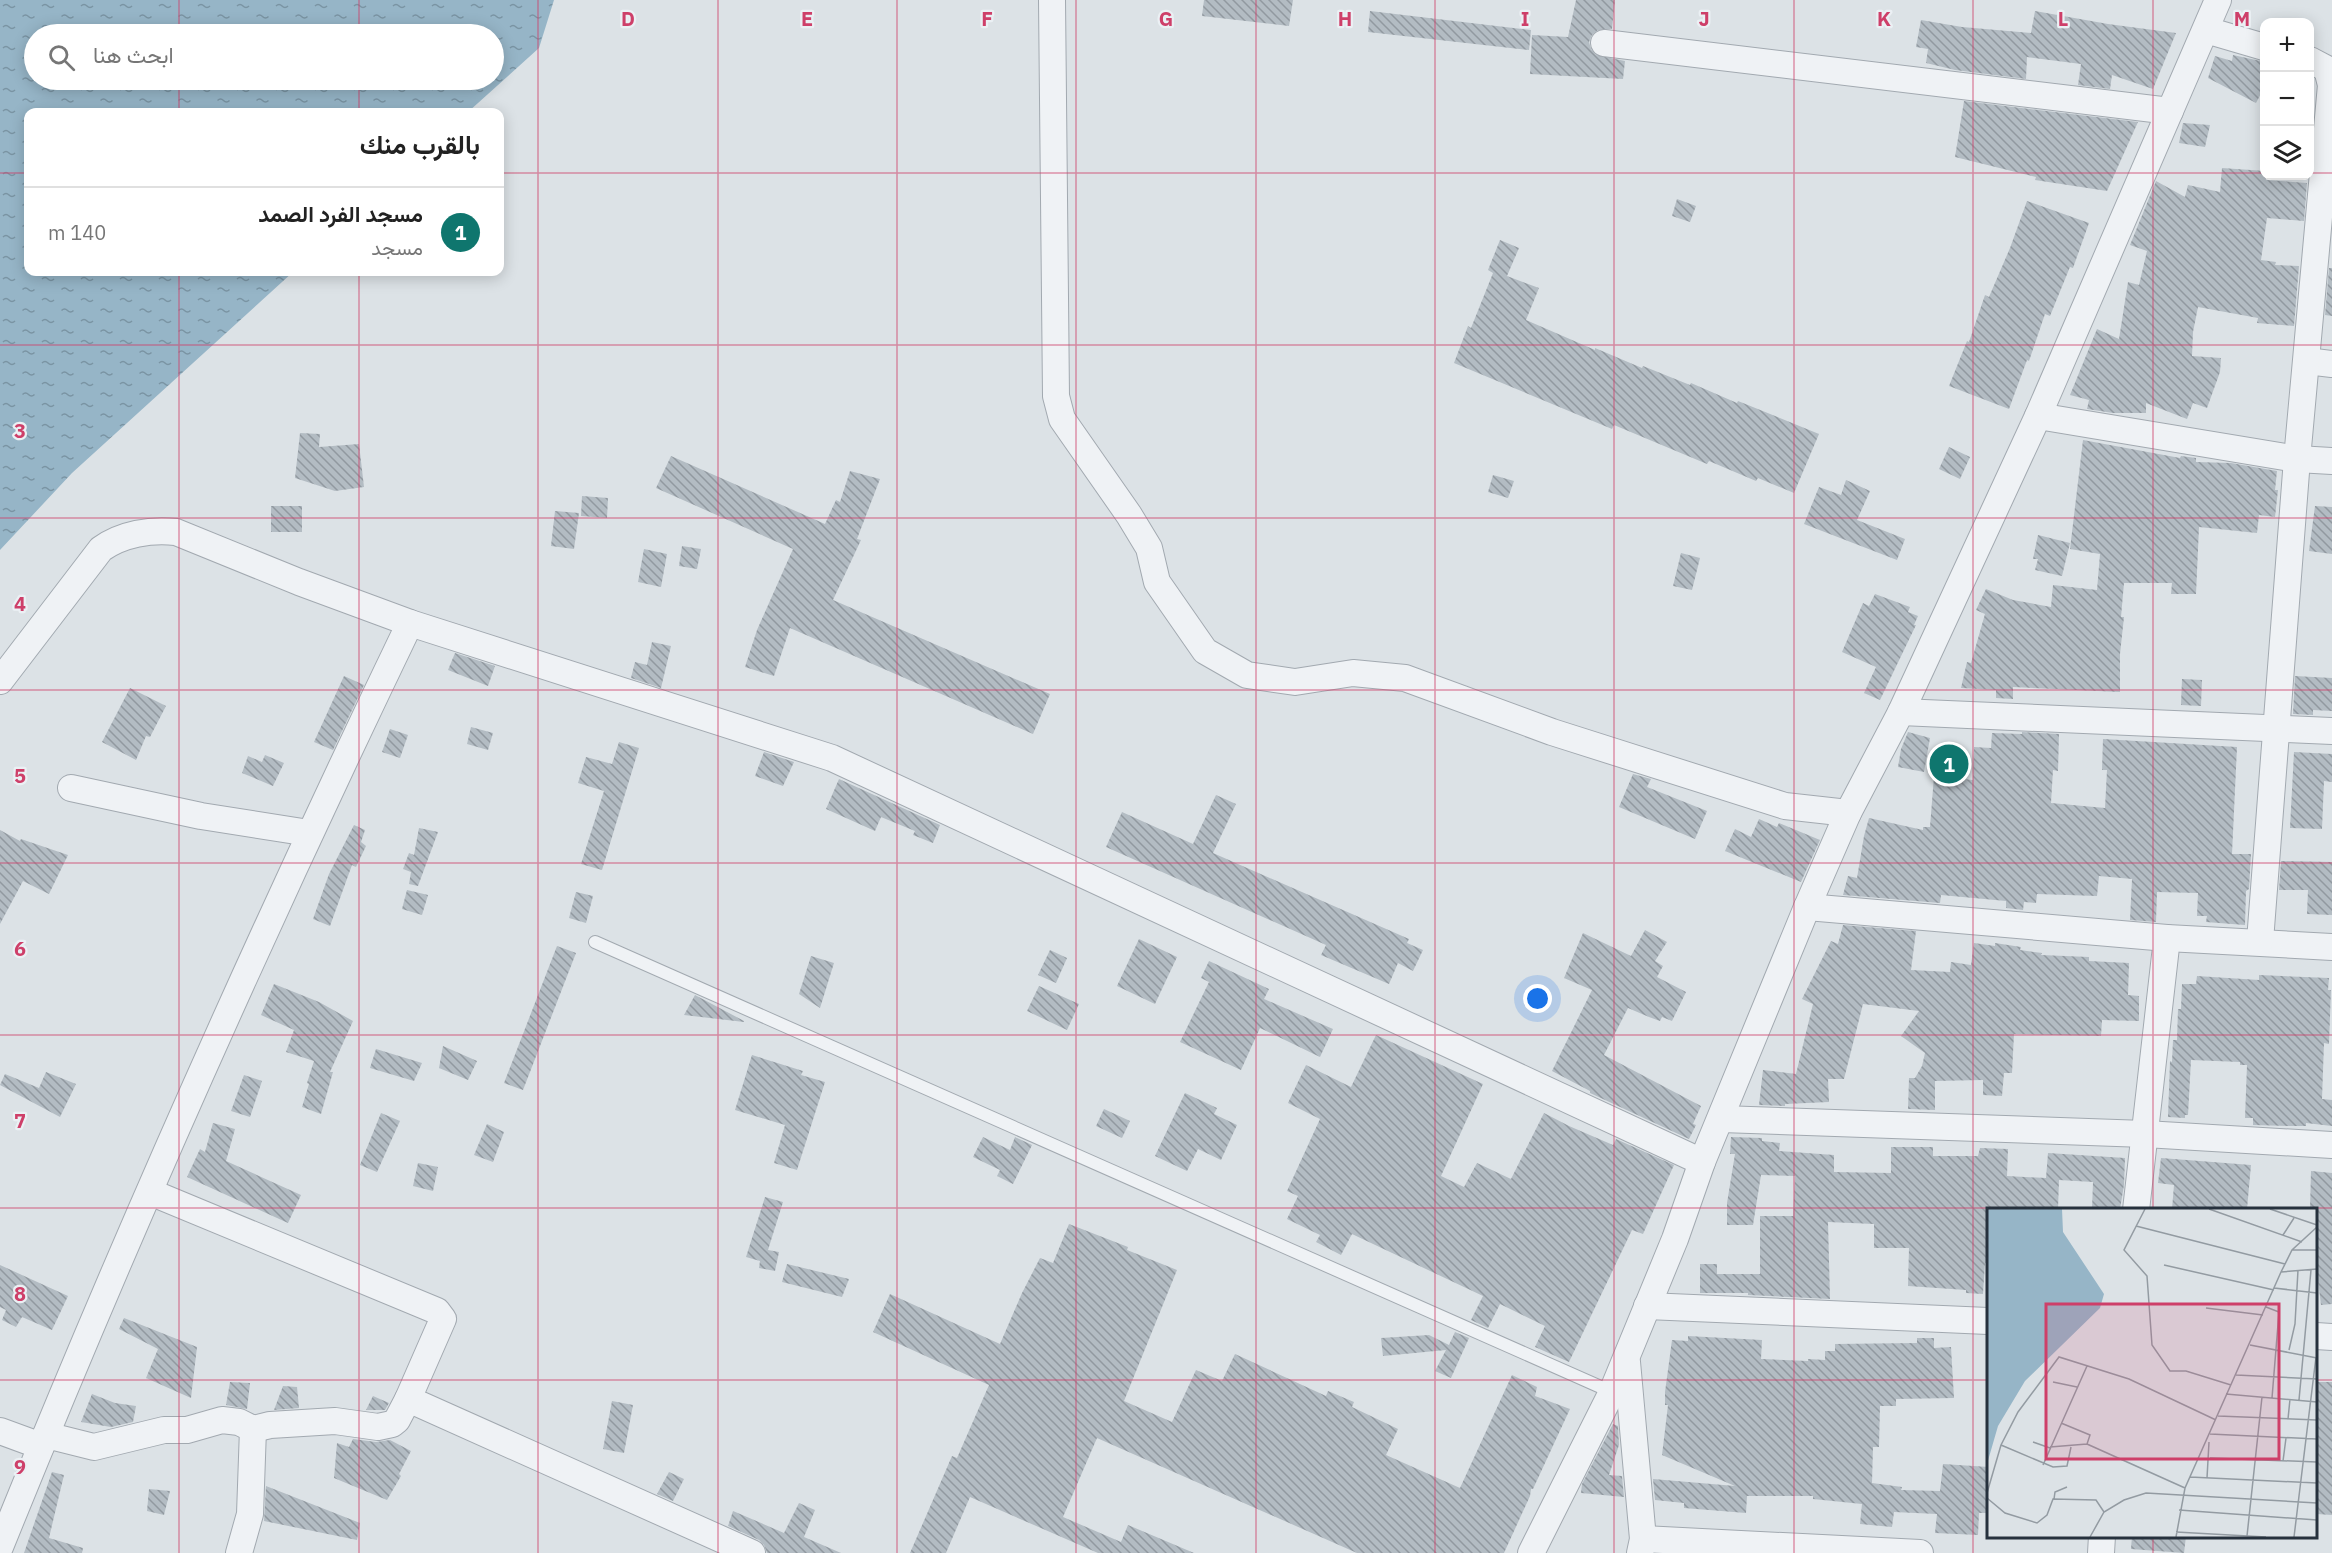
<!DOCTYPE html>
<html lang="ar">
<head>
<meta charset="utf-8">
<style>
	:root { --surface:#fff; --page:#f2f2f2; --text:#222; --muted:#767676; --line:#e0e0e0; --accent:#0f766e }
	body { margin:0; font-family:"IBM Plex Sans",Vazirmatn,sans-serif; background:var(--page); color:var(--text); direction:rtl }
	.controls { position:absolute; right:18px; top:18px; display:grid; overflow:hidden; border-radius:12px; box-shadow:0 3px 15px #0003 }
	.controls button { width:54px; height:54px; display:grid; place-items:center; padding:0; border:0; border-bottom:2px solid var(--line); background:var(--surface); color:var(--text); font:30px sans-serif }
	.you { position:absolute; left:1538px; top:999px; width:21px; height:21px; margin:-15px; border:4px solid #fff; border-radius:50%; background:#1a73e8; box-shadow:0 0 0 9px #1a73e833 }
	.badge { display:grid; place-items:center; width:39px; height:39px; border-radius:50%; background:var(--accent); color:#fff; font-size:20px; font-weight:700 }
	.pin { position:absolute; translate:-50% -50%; border:3px solid #fff; box-shadow:0 2px 6px #0006 }
	.list { margin:0; padding:0; list-style:none }
	h2 { display:flex; justify-content:space-between; align-items:center; height:78px; margin:0; padding:0 24px; font-size:26px }
	h2 small { font-size:20px; font-weight:400; color:var(--muted) }
	.list li { display:grid; grid-template-columns:39px 1fr auto; gap:18px; align-items:center; box-sizing:border-box; height:90px; padding:0 24px; border-top:2px solid var(--line) }
	.list b { display:block; font-size:22px; white-space:nowrap }
	.list p { margin:0; font-size:20px; white-space:nowrap; color:var(--muted) }
	.list em { font-size:20px; font-style:normal; color:var(--muted) }
	.icon { flex:none; width:33px; height:33px; fill:none; stroke:currentColor; stroke-width:2; stroke-linecap:round; stroke-linejoin:round }
	.map { position:relative; flex:none; width:2332px; height:1553px; overflow:hidden; direction:ltr }
	.search { position:absolute; background:var(--surface); box-shadow:0 3px 15px #0003; left:24px; top:24px; width:480px; height:66px; display:flex; align-items:center; gap:15px; box-sizing:border-box; padding:0 21px; border-radius:33px; color:var(--muted); font-size:22px }
	.panel { position:absolute; background:var(--surface); box-shadow:0 3px 15px #0003; left:24px; top:108px; width:480px; height:168px; border-radius:12px; direction:rtl }
	.map>svg:first-child { display:block }
	.water { fill:url(#water-ripples); fill-rule:evenodd }
	.building { fill:url(#building-back-hatch) }
	.lines { fill:none; stroke-linecap:round; stroke-linejoin:round }
	.lane-casing { stroke:#a2a9b0; stroke-width:14 }
	.street-casing { stroke:#a2a9b0; stroke-width:28 }
	.lane { stroke:#eff2f5; stroke-width:12 }
	.street { stroke:#eff2f5; stroke-width:26 }
	.grid { fill:none; stroke:#ce3f69; stroke-width:1.5; stroke-opacity:0.55 }
	.inset-road { fill:none; stroke:#939ba2; stroke-width:1.5 }
	.view { fill:#ce3f69; fill-opacity:0.15; stroke:#ce3f69; stroke-width:3 }
	.inset-edge { fill:none; stroke:#26313d; stroke-width:3 }
	.grid-label { font-size:20px; text-anchor:middle; font-weight:bold; fill:#ce3f69; stroke:#ebf0f4; stroke-width:4.5; stroke-linejoin:round; paint-order:stroke }
</style>
</head>
<body>
<div class="map">
<svg width="2332" height="1553" viewBox="0 0 2332 1553">
	<defs>
		<pattern id="water-ripples" width="26" height="14" patternUnits="userSpaceOnUse" patternTransform="scale(1.5)"><rect width="26" height="14" fill="#96b5c7"/><path d="M2 4q2-2 4 0t4 0M15 11q2-2 4 0t4 0" fill="none" stroke="#7a94a3"/></pattern>
		<pattern id="building-back-hatch" width="6" height="6" patternUnits="userSpaceOnUse" patternTransform="scale(1.5)"><rect width="6" height="6" fill="#b3bcc3"/><path d="M-1 5l2 2M0 0l6 6M5-1l2 2" fill="none" stroke="#9199a0"/></pattern>
	</defs>
	<rect width="100%" height="100%" fill="#dce2e6"/>
	<path class="water" d="M0,0H554L539,48L468,112H28V272H293L72,473L0,550ZM34,34H494V80H34Z"/>
	<g class="building">
		<polygon points="1204,0 1293,0 1289,26 1202,16"/>
		<polygon points="1576,0 1615,0 1612,29 1598,30 1592,35 1589,42 1591,49 1596,55 1625,61 1623,79 1530,74 1532,35 1568,37"/>
		<polygon points="1370,11 1531,30 1529,50 1368,32"/>
		<polygon points="2035,11 2108,24 2176,33 2153,89 2112,75 2110,89 2078,85 2081,64 2027,57 2026,79 1955,70 1926,63 1928,49 1916,47 1921,20 1962,27 2031,33"/>
		<polygon points="2233,55 2265,62 2265,86 2256,103 2208,78 2215,56 2232,61"/>
		<polygon points="1964,101 2138,122 2107,191 2035,180 2036,177 1955,157"/>
		<polygon points="2183,123 2210,125 2205,147 2179,143"/>
		<polygon points="2222,168 2265,171 2266,180 2307,183 2304,221 2267,218 2261,260 2276,262 2275,265 2299,266 2294,326 2257,323 2258,318 2198,307 2193,332 2192,356 2221,358 2220,372 2207,408 2193,403 2187,419 2146,403 2146,413 2113,413 2087,409 2089,400 2070,395 2097,329 2119,339 2128,282 2139,285 2147,251 2130,245 2156,181 2185,197 2188,185 2220,192"/>
		<polygon points="1677,199 1696,206 1690,222 1672,216"/>
		<polygon points="2027,201 2089,223 2073,268 2070,267 2050,316 2045,314 2029,361 2027,360 2009,409 1949,386 1967,341 1969,342 1985,295 1989,297 2010,248"/>
		<polygon points="1500,240 1519,248 1507,276 1539,288 1526,320 1595,350 1595,348 1642,368 1643,366 1690,385 1691,383 1737,403 1738,401 1819,434 1794,493 1758,478 1756,481 1709,461 1707,464 1614,425 1612,429 1454,363 1468,326 1471,328 1493,273 1488,270"/>
		<polygon points="2329,268 2332,268 2332,316 2325,315"/>
		<polygon points="300,433 320,434 319,447 359,444 364,487 335,491 295,478"/>
		<polygon points="2083,440 2180,458 2181,456 2196,458 2196,462 2231,463 2277,471 2275,490 2278,490 2275,517 2259,515 2257,533 2199,527 2196,594 2171,594 2172,583 2124,583 2121,617 2124,617 2120,654 2120,692 2013,687 2013,699 1996,698 1996,690 1961,688 1967,662 1971,663 1985,614 1976,610 1986,589 2013,600 2051,607 2053,585 2097,590 2100,554 2070,549"/>
		<polygon points="1949,447 1970,457 1960,479 1939,469"/>
		<polygon points="671,456 825,524 836,500 840,502 850,471 880,479 857,539 861,540 833,600 1050,694 1033,734 790,628 774,676 745,667 757,630 793,549 656,488"/>
		<polygon points="1493,475 1514,481 1508,498 1488,492"/>
		<polygon points="1846,480 1870,491 1857,520 1905,539 1897,560 1804,524 1819,487 1841,495"/>
		<polygon points="582,496 608,498 607,518 581,516"/>
		<rect x="271" y="506" width="31" height="26"/>
		<polygon points="2315,506 2332,507 2332,554 2309,551"/>
		<polygon points="555,511 579,513 574,549 551,546"/>
		<polygon points="2038,535 2070,543 2062,576 2035,570 2038,559 2033,559"/>
		<polygon points="682,546 701,549 697,569 679,566"/>
		<polygon points="644,549 667,554 661,587 638,582"/>
		<polygon points="1681,553 1700,558 1692,590 1673,586"/>
		<polygon points="1875,594 1910,607 1908,612 1918,616 1914,625 1916,625 1880,700 1864,693 1876,667 1842,652 1863,603 1869,606"/>
		<polygon points="652,642 671,646 661,688 631,678 635,662 647,665"/>
		<polygon points="455,653 495,666 488,686 448,670"/>
		<polygon points="344,676 364,685 333,750 314,742"/>
		<polygon points="2295,676 2332,678 2332,711 2313,710 2313,715 2293,714"/>
		<polygon points="2182,679 2202,680 2201,706 2181,705"/>
		<polygon points="130,688 166,706 150,737 146,736 136,760 102,742"/>
		<polygon points="471,727 493,733 488,750 467,744"/>
		<polygon points="390,729 408,735 400,758 382,752"/>
		<polygon points="1908,732 1930,738 1924,772 1898,767 1901,749"/>
		<polygon points="2022,732 2059,734 2058,771 2053,770 2051,803 2105,808 2107,770 2102,770 2103,739 2237,747 2232,854 2251,854 2249,889 2246,891 2245,925 2206,922 2207,916 2197,916 2198,893 2157,892 2156,922 2130,920 2132,879 2099,876 2097,896 2037,894 2036,903 2024,902 2023,910 2006,908 2006,901 1941,895 1940,903 1843,895 1848,876 1857,878 1864,836 1869,818 1923,830 1923,827 1930,827 1934,776 1973,780 1974,747 1991,748 1992,733 2022,734"/>
		<polygon points="619,742 639,748 602,870 581,864 604,791 578,783 586,757 612,764"/>
		<polygon points="764,752 794,762 783,786 755,776"/>
		<polygon points="2294,752 2332,754 2332,782 2324,781 2322,829 2290,828"/>
		<polygon points="265,755 284,763 273,786 242,773 248,756 262,762"/>
		<polygon points="1633,774 1651,779 1647,787 1707,811 1695,839 1619,807"/>
		<polygon points="839,779 940,825 933,843 913,835 915,831 881,817 875,831 826,809"/>
		<polygon points="1216,795 1236,804 1213,853 1409,939 1407,943 1423,950 1413,971 1398,963 1389,984 1321,955 1326,945 1106,847 1122,812 1193,844"/>
		<polygon points="1759,819 1777,827 1779,823 1820,840 1801,882 1725,851 1735,829 1751,837"/>
		<polygon points="354,825 365,830 361,842 366,846 356,867 352,865 330,926 313,919 329,874"/>
		<polygon points="419,828 438,832 418,886 409,884 411,872 403,869 409,853 414,855"/>
		<polygon points="0,830 20,841 21,839 68,855 49,894 23,881 0,924"/>
		<polygon points="2281,861 2332,862 2332,915 2307,914 2308,890 2279,890"/>
		<polygon points="407,890 428,895 422,915 402,909"/>
		<polygon points="576,892 593,896 586,923 569,918"/>
		<polygon points="1843,925 1916,931 1911,970 1950,972 1951,962 1971,965 1974,943 1995,946 1995,943 2021,947 2020,950 2042,953 2041,955 2089,957 2089,961 2129,963 2128,995 2139,996 2139,1021 2102,1020 2101,1036 2014,1034 2012,1073 2004,1073 2002,1096 1983,1095 1983,1080 1935,1081 1935,1110 1908,1109 1909,1078 1915,1078 1922,1066 1925,1053 1901,1036 1919,1011 1863,1004 1844,1079 1828,1079 1829,1102 1785,1104 1785,1106 1759,1105 1763,1070 1796,1074 1813,1004 1802,999 1831,941 1838,944"/>
		<polygon points="1645,930 1667,942 1655,961 1663,966 1657,977 1686,992 1672,1021 1662,1017 1660,1021 1649,1017 1628,1008 1604,1055 1701,1106 1693,1124 1696,1125 1689,1139 1590,1093 1590,1091 1552,1071 1592,990 1564,978 1583,933 1631,956"/>
		<polygon points="1139,939 1177,957 1155,1004 1117,986"/>
		<polygon points="557,946 576,953 523,1090 504,1083"/>
		<polygon points="1050,950 1067,958 1056,983 1038,975"/>
		<polygon points="811,956 834,963 820,1008 799,994"/>
		<polygon points="1209,961 1269,989 1264,999 1333,1029 1320,1057 1260,1028 1241,1070 1180,1042 1209,982 1201,978"/>
		<polygon points="2259,975 2329,978 2328,990 2331,990 2329,1044 2324,1043 2322,1099 2332,1100 2332,1126 2306,1123 2306,1126 2290,1126 2253,1125 2253,1118 2245,1118 2247,1065 2240,1065 2240,1062 2191,1060 2188,1115 2185,1115 2185,1118 2168,1117 2170,1061 2172,1062 2173,1040 2177,1040 2178,1009 2181,1009 2182,984 2196,984 2197,976 2259,980"/>
		<polygon points="274,984 319,1002 353,1021 330,1072 333,1072 321,1114 302,1107 309,1084 307,1083 314,1061 286,1052 294,1030 261,1015"/>
		<polygon points="1039,986 1079,1004 1067,1030 1027,1011"/>
		<polygon points="695,995 744,1021 744,1022 684,1015"/>
		<polygon points="1376,1035 1483,1084 1441,1176 1464,1187 1477,1163 1511,1179 1544,1113 1569,1126 1613,1145 1616,1139 1674,1165 1643,1234 1632,1230 1569,1362 1535,1347 1545,1326 1500,1304 1488,1328 1471,1320 1483,1296 1352,1234 1341,1255 1316,1242 1320,1235 1287,1219 1298,1196 1287,1191 1320,1119 1288,1103 1306,1065 1351,1087"/>
		<polygon points="443,1046 477,1061 468,1080 439,1068"/>
		<polygon points="376,1049 422,1063 414,1081 370,1068"/>
		<polygon points="752,1055 803,1071 801,1075 825,1082 797,1170 774,1163 785,1125 735,1110"/>
		<polygon points="46,1072 76,1084 60,1117 0,1085 5,1074 39,1088"/>
		<polygon points="244,1075 262,1081 250,1117 231,1111"/>
		<polygon points="1185,1093 1217,1108 1214,1114 1237,1125 1221,1160 1198,1149 1187,1171 1155,1156"/>
		<polygon points="1104,1109 1130,1121 1122,1138 1096,1126"/>
		<polygon points="381,1113 400,1121 377,1172 360,1165"/>
		<polygon points="213,1123 235,1129 226,1161 301,1195 288,1223 187,1177 200,1149 205,1152"/>
		<polygon points="487,1124 504,1132 493,1162 474,1155"/>
		<polygon points="983,1137 1010,1150 1015,1137 1032,1145 1013,1184 997,1176 1000,1170 973,1157"/>
		<polygon points="1731,1137 1762,1138 1762,1141 1780,1143 1779,1151 1834,1155 1834,1172 1891,1173 1891,1147 1933,1147 1933,1156 1978,1156 1980,1148 2008,1149 2007,1176 2046,1178 2048,1153 2125,1158 2124,1185 2120,1209 2092,1209 2093,1182 2059,1180 2058,1209 1992,1208 1989,1209 1989,1263 1985,1263 1983,1294 1966,1293 1966,1290 1908,1286 1909,1248 1874,1248 1874,1224 1828,1222 1830,1299 1748,1295 1748,1293 1700,1293 1700,1264 1717,1264 1717,1274 1760,1274 1760,1216 1793,1216 1795,1176 1761,1175 1753,1225 1727,1225 1727,1203 1735,1154 1730,1154"/>
		<polygon points="2161,1158 2251,1165 2247,1209 2172,1209 2174,1185 2158,1183"/>
		<polygon points="418,1163 438,1167 433,1191 413,1186"/>
		<polygon points="2311,1171 2332,1173 2332,1304 2321,1305 2316,1264 2316,1209 2310,1209"/>
		<polygon points="765,1197 783,1202 768,1250 779,1252 775,1271 759,1268 760,1261 746,1257"/>
		<polygon points="1069,1224 1128,1247 1127,1250 1177,1270 1124,1401 1172,1422 1196,1370 1222,1381 1235,1354 1326,1396 1328,1391 1354,1402 1352,1407 1398,1429 1386,1455 1460,1488 1512,1375 1537,1387 1535,1396 1570,1409 1533,1489 1531,1489 1530,1496 1504,1553 1357,1553 1097,1438 1063,1517 1121,1542 1128,1525 1194,1553 1098,1553 970,1497 946,1553 910,1553 952,1456 957,1458 989,1385 873,1332 890,1294 1000,1344 1022,1293 1040,1258 1053,1263"/>
		<polygon points="787,1264 849,1279 842,1297 782,1282"/>
		<polygon points="0,1265 68,1296 52,1330 22,1317 16,1327 2,1320 6,1310 0,1307"/>
		<polygon points="124,1318 197,1347 191,1398 146,1378 158,1349 119,1329"/>
		<polygon points="1455,1332 1469,1338 1451,1378 1435,1371 1446,1350 1383,1356 1381,1338 1429,1335 1449,1345"/>
		<polygon points="1688,1336 1762,1340 1761,1359 1808,1361 1808,1359 1825,1360 1825,1351 1835,1351 1835,1344 1917,1343 1917,1338 1934,1338 1934,1348 1951,1347 1954,1398 1896,1399 1896,1406 1880,1406 1879,1447 1873,1447 1872,1483 1902,1487 1901,1490 1940,1491 1943,1464 1989,1467 1989,1513 1979,1513 1978,1535 1935,1533 1937,1514 1894,1512 1892,1527 1860,1524 1862,1504 1813,1499 1813,1496 1747,1496 1746,1513 1684,1508 1684,1503 1655,1500 1653,1479 1735,1486 1662,1455 1668,1405 1665,1405 1665,1392 1672,1340 1688,1341"/>
		<polygon points="230,1382 250,1383 247,1409 226,1405"/>
		<polygon points="2316,1382 2332,1382 2332,1515 2316,1514"/>
		<polygon points="283,1386 297,1387 299,1408 274,1410"/>
		<polygon points="92,1394 115,1403 136,1406 133,1422 111,1427 81,1422"/>
		<polygon points="373,1396 389,1403 385,1410 366,1410"/>
		<polygon points="612,1401 633,1405 624,1453 603,1449"/>
		<polygon points="1613,1424 1618,1426 1619,1445 1609,1475 1622,1476 1624,1497 1581,1493 1582,1484"/>
		<polygon points="353,1439 376,1442 390,1440 411,1451 399,1474 401,1476 387,1500 334,1478 337,1443 349,1447"/>
		<polygon points="52,1472 64,1475 49,1538 83,1548 82,1553 24,1553"/>
		<polygon points="669,1472 684,1479 673,1501 657,1494"/>
		<polygon points="266,1486 360,1523 357,1540 264,1521"/>
		<polygon points="149,1489 170,1491 164,1515 147,1511"/>
		<polygon points="799,1503 815,1510 804,1537 841,1553 767,1553 764,1545 759,1540 728,1526 733,1511 784,1533"/>
		<polygon points="2132,1536 2186,1536 2184,1553 2131,1549"/>
	</g>
	<g class="lines">
		<g class="lane-casing">
			<polyline id="lane" points="595,942 1612,1392"/>
		</g>
		<g class="street-casing">
			<g id="street">
				<polyline points="1052,0 1056,396 1062,419 1129,515 1149,548 1157,582 1205,651 1247,675 1295,682 1353,673 1405,678 1552,732 1785,806 1848,813"/>
				<polyline points="2206,30 2264,47"/>
				<polyline points="1604,43 2170,111"/>
				<polyline points="2307,361 2332,364"/>
				<polyline points="2038,416 2297,459 2332,461"/>
				<path d="M0,681L101,549C122,534 151,529 176,532L299,582L410,623L832,758L1702,1162"/>
				<polyline points="1901,712 2332,731"/>
				<polyline points="71,788 201,816 309,833"/>
				<polyline points="1807,907 2167,938 2332,947"/>
				<polyline points="2260,941 2297,459 2331,85 2327,69 2310,60"/>
				<polyline points="1721,1119 2145,1134 2332,1145"/>
				<polyline points="150,1192 437,1311 443,1319 408,1399 752,1553"/>
				<polyline points="2136,1210 2167,938"/>
				<polyline points="1647,1306 1988,1321"/>
				<polyline points="2316,1336 2332,1337"/>
				<polyline points="1627,1362 1643,1539 1640,1553"/>
				<polyline points="0,1431 41,1446"/>
				<polyline points="46,1435 94,1447 164,1430 187,1430 222,1420 239,1422 253,1429 270,1425 335,1421 378,1427 392,1424 397,1420 408,1399"/>
				<polyline points="1643,1539 1920,1553"/>
				<path d="M0,1547C126,1235 264,926 410,623"/>
				<polyline points="239,1553 250,1514 253,1429"/>
				<polyline points="1531,1553 1612,1392 1675,1239 1702,1162 1807,907 1848,813 1901,712 2038,416 2218,0"/>
				<polyline points="2101,1553 2102,1536"/>
			</g>
		</g>
		<use href="#lane" class="lane"/>
		<use href="#street" class="street"/>
	</g>
	<path class="grid" d="M179,0V34M359,0V34M538,0V1553M718,0V1553M897,0V1553M1076,0V1553M1256,0V1553M1435,0V1553M1614,0V1553M1794,0V1553M1973,0V1553M2153,0V1210M179,80V112M359,80V112M0,173H28M500,173H2264M2310,173H2332M179,272V1553M359,272V1553M0,345H2332M0,518H2332M0,690H2332M0,863H2332M0,1035H2332M0,1208H2332M0,1380H1988M2316,1380H2332M2153,1536V1553"/>
	<g transform="translate(1987 1208)">
		<rect width="330" height="330" fill="#dce2e6"/>
		<path d="M0,1H75L76,24L117,86L113,100L38,173L11,218L0,256Z" fill="#96b5c7"/>
		<path class="inset-road" d="M158,1L137,42L160,68L165,137L183,163H199L244,177M222,1L315,34M283,1L330,17M149,18L298,56M296,27L307,10M305,42H330M177,57L287,82M294,64L330,61M287,80L330,85M279,99L292,104L285,190M219,100L276,107M263,137L330,150M302,142L308,116L311,62M249,167L330,171M66,174L90,179M239,186L330,194M312,192L324,62M231,208L330,212M301,211L303,191M74,215L103,227L100,236L198,280M223,226L330,231M46,234L63,240M14,237L66,259L80,258L84,239M63,239L100,236M223,250L330,254M296,253L299,230M56,257L100,158M203,269L330,275M220,270L222,234M0,285L14,237L31,204L72,149L142,171L229,212M0,290L18,305L50,315L60,307L66,291L109,292L117,304M67,291L68,284L80,279M192,302L330,312M189,324L279,329M260,328L275,189M103,329L117,304L137,292L159,285L330,295M189,329L198,280L294,64L305,42L330,19M307,329L329,149"/>
		<path class="view" d="M59,96H292V251H59Z"/>
		<rect width="330" height="330" class="inset-edge"/>
	</g>
	<g class="grid-label">
		<text x="628" y="26">D</text>
		<text x="807" y="26">E</text>
		<text x="987" y="26">F</text>
		<text x="1166" y="26">G</text>
		<text x="1345" y="26">H</text>
		<text x="1525" y="26">I</text>
		<text x="1704" y="26">J</text>
		<text x="1884" y="26">K</text>
		<text x="2063" y="26">L</text>
		<text x="2242" y="26">M</text>
		<text x="20" y="438">3</text>
		<text x="20" y="611">4</text>
		<text x="20" y="783">5</text>
		<text x="20" y="956">6</text>
		<text x="20" y="1128">7</text>
		<text x="20" y="1301">8</text>
		<text x="20" y="1474">9</text>
	</g>
</svg>
<div class="controls">
<button>+</button>
<button>−</button>
<button><svg class="icon" aria-label="layers" viewBox="0 0 24 24"><path d="M12 4l9 5-9 5-9-5zM3 14l9 5 9-5"/></svg></button>
</div>
<div class="you"></div>
<div class="pin badge" style="left:1949px;top:764px">1</div>
<div class="search"><svg class="icon" aria-label="search" viewBox="0 0 24 24"><circle cx="10" cy="10" r="6"/><path d="M15 15l6 6"/></svg>ابحث هنا</div>
<section class="panel">
<h2>بالقرب منك<small></small></h2>
<ul class="list">
<li><span class="badge">1</span><div><b>مسجد الفرد الصمد</b><p>مسجد</p></div><em>140 m</em></li>
</ul>
</section>
</div>
</body>
</html>
